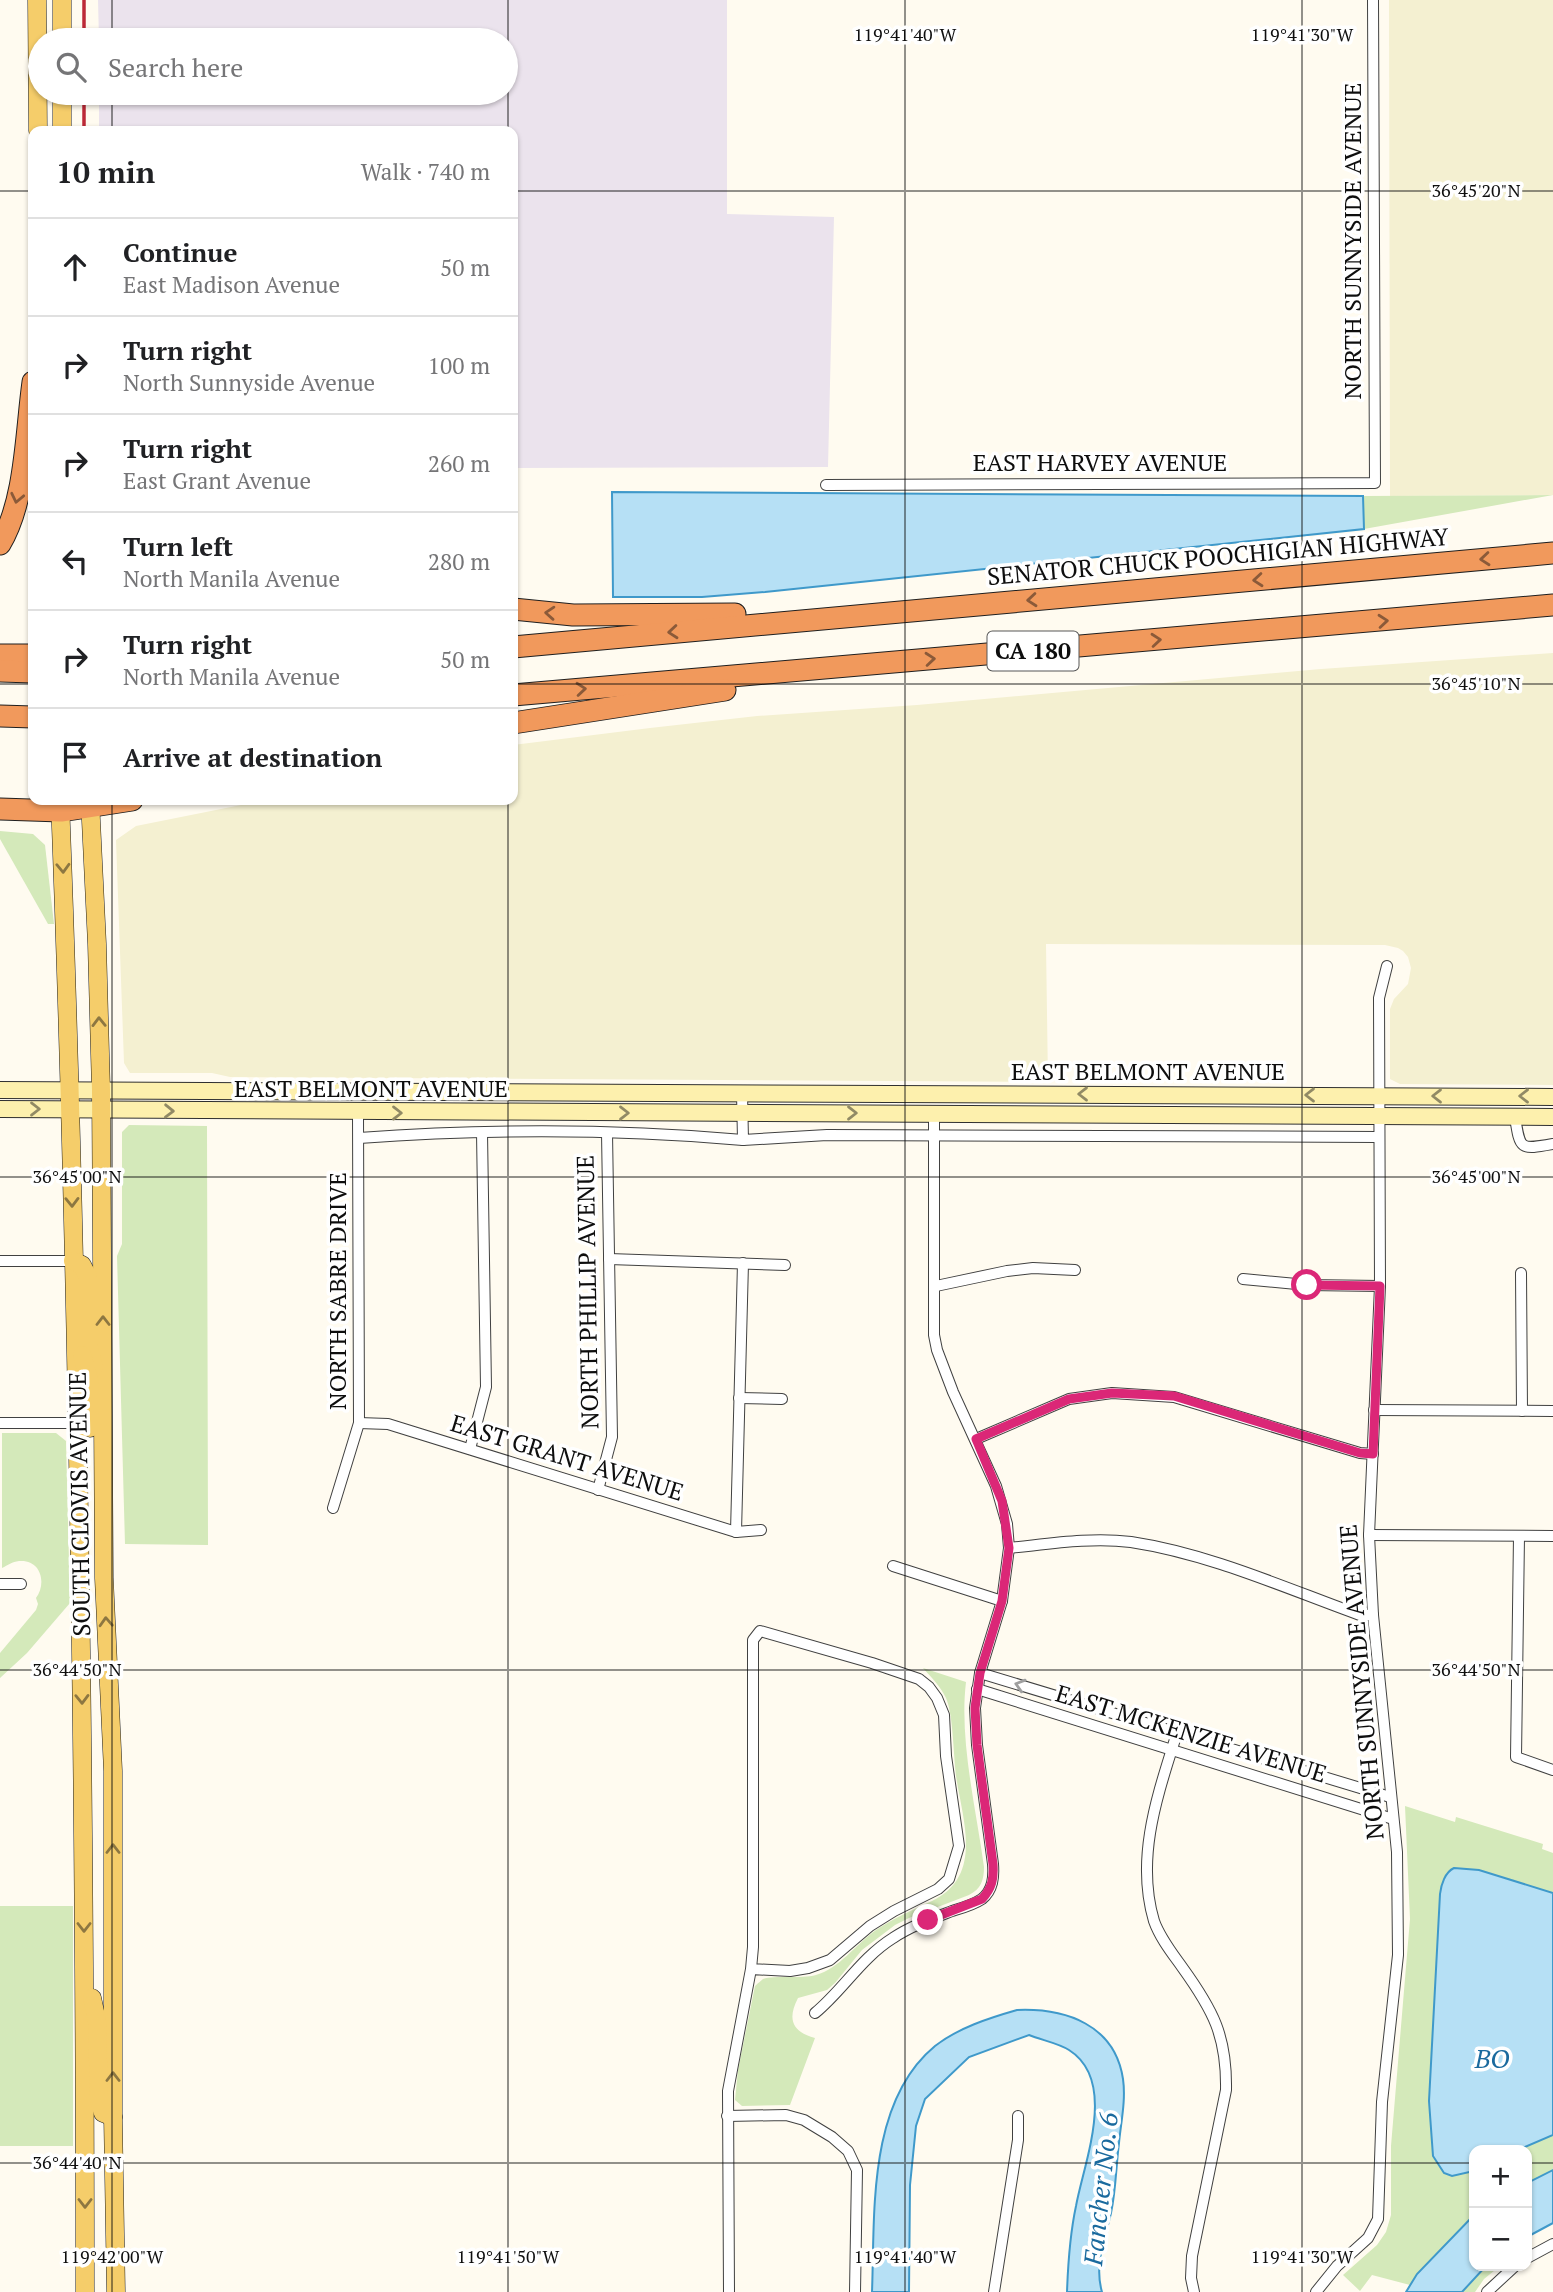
<!DOCTYPE html>
<html lang="en">
<head>
<meta charset="utf-8">
<style>
	:root { --surface:#fff; --page:#f2f2f2; --text:#202124; --muted:#757577; --line:#e0e0e0 }
	body { margin:0; font-family:"PT Serif",serif; background:var(--page); color:var(--text) }
	.controls { position:absolute; right:21px; bottom:21px; display:grid; overflow:hidden; border-radius:14px; box-shadow:0 2px 5px #0004 }
	.controls button { width:63px; height:63px; display:grid; place-items:center; padding:0; border:0; border-bottom:2px solid var(--line); background:var(--surface); color:var(--text); font:35px sans-serif }
	.stop { position:absolute; width:21px; height:21px; margin:-16px; border:5px solid #db2777; border-radius:50%; background:#fff }
	.stop.end { background:#db2777; border-color:#fff; box-shadow:0 2px 7px #0008 }
	.list { margin:0; padding:0; list-style:none }
	h2 { display:flex; justify-content:space-between; align-items:center; height:91px; margin:0; padding:0 28px; font-size:30px }
	h2 small { font-size:23px; font-weight:400; color:var(--muted) }
	.list li { display:grid; grid-template-columns:46px 1fr auto; gap:21px; align-items:center; box-sizing:border-box; height:98px; padding:0 28px; border-top:2px solid var(--line) }
	.list b { display:block; font-size:26px; white-space:nowrap }
	.list p { margin:0; font-size:23px; white-space:nowrap; color:var(--muted) }
	.list em { font-size:23px; font-style:normal; color:var(--muted) }
	.icon { flex:none; width:38px; height:38px; fill:none; stroke:currentColor; stroke-width:2; stroke-linecap:round; stroke-linejoin:round }
	.map { position:relative; flex:none; width:1553px; height:2292px; overflow:hidden }
	.search { position:absolute; background:var(--surface); box-shadow:0 2px 5px #0004; left:28px; top:28px; width:490px; height:77px; display:flex; align-items:center; gap:18px; box-sizing:border-box; padding:0 24px; border-radius:38px; color:var(--muted); font-size:26px }
	.panel { position:absolute; background:var(--surface); box-shadow:0 2px 5px #0004; left:28px; top:126px; width:490px; height:679px; border-radius:14px }
	.map>svg:first-child { display:block }
	.industrial { fill:#ebe3ed }
	.farmland { fill:#f4f0d1 }
	.green { fill:#d4e9ba }
	.water { fill:#b6e0f5; stroke:#3f99ca; stroke-width:2 }
	.lines { fill:none; stroke-linecap:round; stroke-linejoin:round }
	.street-casing { stroke:#414141; stroke-width:12 }
	.secondary-casing { stroke:#303030; stroke-width:18 }
	.primary-casing { stroke:#1f1f1f; stroke-width:19 }
	.highway-casing { stroke:#1f1f1f; stroke-width:23 }
	.street { stroke:#fff; stroke-width:10 }
	.secondary { stroke:#fdf0ad; stroke-width:16 }
	.primary { stroke:#f5cd6a; stroke-width:18 }
	.highway { stroke:#f1995c; stroke-width:21 }
	.rail { stroke:#bc2937; stroke-width:3.5 }
	.oneway { stroke:#8b5a39 }
	.oneway2 { stroke:#8d7741 }
	.oneway3 { stroke:#918a65 }
	.oneway4 { stroke:#9f9f9f }
	.route { stroke:#db2777; stroke-width:9 }
	.ticks { fill:none; stroke:#0e0e0e; stroke-width:2; stroke-opacity:0.45 }
	.labels { text-anchor:middle; stroke-width:7; stroke-linejoin:round; paint-order:stroke }
	.shield { fill:#fff; stroke:#565656; stroke-width:2 }
	.shield-label { font-size:23px; font-weight:bold; fill:#0e0e0e }
	.street-label { font-size:24px; fill:#0e0e0e; stroke:#fff }
	.water-label { font-size:26px; font-style:italic; fill:#1a6a9e; stroke:#fff }
	.ticks-label { font-size:18px; text-anchor:middle; fill:#0e0e0e; stroke:#fff; stroke-width:7; stroke-linejoin:round; paint-order:stroke }
</style>
</head>
<body>
<div class="map">
<svg width="1553" height="2292" viewBox="0 0 1553 2292">
	<rect width="100%" height="100%" fill="#fffbf0"/>
	<polygon class="industrial" points="98,0 727,0 727,214 834,217 828,467 513,468 513,131 99,131 99,93 506,93 506,40 99,40"/>
	<g class="farmland">
		<polygon points="1389,0 1553,0 1553,495 1390,496"/>
		<polygon points="1553,653 1553,1085 1400,1084 1390,1079 1390,1009 1394,999 1408,984 1411,968 1408,957 1403,951 1398,948 1385,945 1046,944 1048,1082 230,1077 212,1073 130,1073 124,1063 116,840 136,826 266,800 513,800 513,745 650,728 757,716 917,705 1321,669"/>
	</g>
	<g class="green">
		<polygon points="1553,495 1364,529 1363,496"/>
		<polygon points="0,831 33,834 45,845 54,924 48,924 0,839"/>
		<polygon points="129,1125 207,1126 208,1545 125,1544 117,1256 122,1244 122,1132"/>
		<path d="M2,1433H56L66,1441L70,1603L27,1653L0,1678V1653L36,1610L38,1604L36,1598C47,1583 41,1559 19,1561C12,1562 8,1565 2,1568Z"/>
		<path d="M923,1668L966,1682C959,1740 976,1808 984,1867C984,1880 981,1889 969,1895L909,1918L895,1925L862,1950L835,1983L827,1990L798,1998C787,2019 792,2032 815,2038L790,2105L742,2106L735,2100L738,2070L755,1986C756,1985 763,1979 763,1979C775,1975 801,1979 816,1975C840,1968 856,1944 876,1930C894,1918 912,1910 932,1901C982,1877 964,1824 957,1782C953,1759 954,1717 946,1698C941,1687 931,1677 923,1668Z"/>
		<polygon points="1405,1806 1455,1822 1456,1817 1543,1844 1542,1849 1553,1853 1553,2170 1527,2183 1527,2150 1474,2150 1474,2215 1417,2274 1410,2285 1372,2275 1360,2291 1343,2275 1377,2245 1386,2232 1391,2215 1391,2146 1410,1919"/>
		<rect x="0" y="1906" width="73" height="240"/>
		<polygon points="1486,2266 1500,2266 1484,2279 1475,2292 1462,2292"/>
	</g>
	<g class="water">
		<polygon points="612,492 1363,496 1364,529 765,592 702,597 613,597"/>
		<path d="M1454,1868L1479,1870L1553,1893V2135L1518,2150H1474V2171L1452,2176L1444,2173L1433,2156L1429,2101L1440,1894C1441,1885 1445,1872 1454,1868Z"/>
		<path d="M1017,2010C1066,2008 1115,2025 1123,2079C1126,2100 1121,2122 1119,2143C1116,2166 1116,2190 1111,2213C1105,2239 1094,2265 1102,2292H1067C1068,2263 1070,2234 1076,2206C1084,2162 1118,2081 1069,2050C1058,2043 1041,2040 1029,2035L969,2057L925,2099L916,2126L910,2185L909,2292H872C875,2213 867,2102 935,2046C958,2028 989,2018 1017,2010Z"/>
		<polygon points="1553,2170 1553,2223 1527,2237 1527,2183"/>
		<polygon points="1474,2215 1474,2266 1486,2266 1462,2292 1406,2292 1417,2274"/>
	</g>
	<g class="lines">
		<g class="street-casing">
			<g id="street">
				<polyline points="826,485 1375,483 1373,0"/>
				<polyline points="742,1093 743,1140 827,1135 1378,1137"/>
				<path d="M1515,1117C1520,1150 1520,1150 1553,1144"/>
				<path d="M359,1138C484,1129 618,1129 743,1140"/>
				<polyline points="609,1259 785,1265"/>
				<polyline points="0,1261 73,1261"/>
				<polyline points="1521,1273 1522,1411"/>
				<polyline points="1243,1279 1307,1285 1380,1286"/>
				<polyline points="936,1286 1007,1271 1033,1268 1075,1270"/>
				<polyline points="739,1398 782,1399"/>
				<polyline points="1374,1410 1553,1411"/>
				<polyline points="0,1423 77,1423"/>
				<polyline points="359,1423 388,1424 736,1532 761,1530"/>
				<polyline points="976,1439 1069,1399 1112,1393 1174,1397 1360,1453 1373,1454"/>
				<polyline points="470,1449 486,1387 482,1133"/>
				<polyline points="598,1490 612,1437 607,1133"/>
				<polyline points="333,1508 359,1423 358,1113"/>
				<polyline points="736,1532 743,1263"/>
				<polyline points="1369,1535 1553,1536"/>
				<polyline points="1519,1536 1516,1757 1553,1770"/>
				<path d="M1009,1548C1049,1544 1090,1537 1131,1542C1210,1554 1285,1588 1360,1615H1373"/>
				<polyline points="893,1566 1002,1601"/>
				<polyline points="0,1584 21,1584"/>
				<polyline points="980,1673 1390,1797"/>
				<polyline points="977,1689 1393,1819"/>
				<path d="M1177,1733C1158,1794 1135,1857 1154,1921C1160,1938 1172,1953 1182,1967C1213,2010 1227,2036 1226,2090L1192,2256L1191,2278L1194,2292"/>
				<path d="M815,2013C843,1990 861,1958 893,1938C911,1926 931,1919 952,1911C962,1908 973,1905 982,1899C993,1890 994,1877 993,1864L977,1745L975,1708L980,1673L1002,1601L1009,1548L1007,1524L996,1486L953,1392L937,1350L934,1335V1113"/>
				<polyline points="727,2116 786,2115 804,2120 832,2137 848,2151 857,2170 855,2292"/>
				<polyline points="1527,2258 1553,2244"/>
				<polyline points="729,2292 728,2091 751,1969 753,1947 753,1640 760,1631 872,1663 919,1679 929,1687 937,1698 944,1715 946,1756 959,1846 949,1879 938,1889 894,1911 870,1926 830,1960 808,1968 790,1971 751,1969"/>
				<polyline points="994,2292 1018,2140 1018,2116"/>
				<polyline points="1316,2292 1337,2266 1368,2238 1378,2219 1382,2102 1398,1955 1397,1852 1373,1615 1369,1535 1380,1286 1379,998 1387,966"/>
				<polyline points="1487,2292 1515,2266"/>
			</g>
		</g>
		<g class="secondary-casing">
			<g id="secondary">
				<polyline points="0,1090 1553,1097"/>
				<polyline points="0,1109 1553,1117"/>
			</g>
		</g>
		<g class="primary-casing">
			<g id="primary">
				<polyline points="37,0 38,131"/>
				<polyline points="62,0 62,40"/>
				<polyline points="62,93 62,131"/>
				<path d="M60,800C79,1297 85,1795 85,2292"/>
				<polyline points="90,800 97,944 101,1090 104,1578 113,1771 113,2117 116,2292"/>
				<polyline points="73,1261 82,1265 88,1277 88,1345 94,1367"/>
				<polyline points="82,1355 90,1384 90,1428"/>
				<polyline points="92,1998 97,2021 99,2101 103,2113 113,2117"/>
			</g>
		</g>
		<g class="highway-casing">
			<g id="highway">
				<path d="M0,544C26,501 26,432 33,382"/>
				<polyline points="513,609 573,615 735,614"/>
				<polyline points="513,647 1553,553"/>
				<polyline points="0,655 33,655"/>
				<polyline points="0,671 33,672"/>
				<polyline points="513,695 1553,605"/>
				<polyline points="0,716 33,717"/>
				<polyline points="513,723 725,690"/>
				<polyline points="0,809 61,811 132,800"/>
			</g>
		</g>
		<use href="#street" class="street"/>
		<use href="#secondary" class="secondary"/>
		<use href="#primary" class="primary"/>
		<use href="#highway" class="highway"/>
		<g class="rail">
			<polyline points="84,0 84,40"/>
			<polyline points="84,93 84,131"/>
		</g>
	</g>
	<defs><path id="oneway-chevron" d="M-2-3.5L2.5 0L-2 3.5" fill="none" stroke-width="1.6" stroke-linecap="round" stroke-linejoin="round" transform="scale(1.75)"/></defs>
	<g class="oneway">
		<use href="#oneway-chevron" transform="translate(17 498) rotate(102)"/>
		<use href="#oneway-chevron" transform="translate(1485 559) rotate(175)"/>
		<use href="#oneway-chevron" transform="translate(1258 580) rotate(175)"/>
		<use href="#oneway-chevron" transform="translate(1032 600) rotate(175)"/>
		<use href="#oneway-chevron" transform="translate(550 613) rotate(-176)"/>
		<use href="#oneway-chevron" transform="translate(1383 621) rotate(-5)"/>
		<use href="#oneway-chevron" transform="translate(673 632) rotate(175)"/>
		<use href="#oneway-chevron" transform="translate(1156 640) rotate(-5)"/>
		<use href="#oneway-chevron" transform="translate(930 659) rotate(-5)"/>
		<use href="#oneway-chevron" transform="translate(581 689) rotate(-5)"/>
	</g>
	<g class="oneway2">
		<use href="#oneway-chevron" transform="translate(63 868) rotate(88)"/>
		<use href="#oneway-chevron" transform="translate(99 1022) rotate(-91)"/>
		<use href="#oneway-chevron" transform="translate(72 1202) rotate(89)"/>
		<use href="#oneway-chevron" transform="translate(103 1321) rotate(-90)"/>
		<use href="#oneway-chevron" transform="translate(106 1622) rotate(-93)"/>
		<use href="#oneway-chevron" transform="translate(82 1699) rotate(89)"/>
		<use href="#oneway-chevron" transform="translate(113 1849) rotate(-90)"/>
		<use href="#oneway-chevron" transform="translate(84 1927) rotate(90)"/>
		<use href="#oneway-chevron" transform="translate(113 2077) rotate(-90)"/>
		<use href="#oneway-chevron" transform="translate(85 2203) rotate(90)"/>
	</g>
	<g class="oneway3">
		<use href="#oneway-chevron" transform="translate(1083 1094) rotate(-180)"/>
		<use href="#oneway-chevron" transform="translate(1310 1095) rotate(-180)"/>
		<use href="#oneway-chevron" transform="translate(1437 1096) rotate(-180)"/>
		<use href="#oneway-chevron" transform="translate(1524 1096) rotate(-180)"/>
		<use href="#oneway-chevron" transform="translate(35 1109)"/>
		<use href="#oneway-chevron" transform="translate(169 1111) rotate(1)"/>
		<use href="#oneway-chevron" transform="translate(397 1113)"/>
		<use href="#oneway-chevron" transform="translate(624 1113)"/>
		<use href="#oneway-chevron" transform="translate(852 1113)"/>
	</g>
	<use class="oneway4" href="#oneway-chevron" transform="translate(1020 1685) rotate(-163)"/>
	<g class="lines">
		<path class="route" d="M928,1920L982,1899C992,1888 994,1879 993,1864L977,1745L975,1708L980,1673L1002,1601L1009,1548L1002,1501L976,1439L1069,1399L1112,1393L1174,1396L1360,1453L1373,1454L1380,1286L1307,1285"/>
	</g>
	<path class="ticks" d="M112,0V40M508,0V131M905,0V2292M1302,0V2292M112,93V131M0,191H33M513,191H1553M0,684H33M513,684H1553M112,800V2292M508,800V2292M0,1177H1553M0,1670H1553M0,2163H1474M1527,2163H1553"/>
	<g class="labels">
		<rect class="shield" x="987.5" y="631.5" width="91" height="39" rx="5"/>
		<g class="shield-label">
			<text x="1033" y="659">CA 180</text>
		</g>
		<g class="street-label">
			<text transform="translate(1353 241) rotate(-90)" y="8">NORTH SUNNYSIDE AVENUE</text>
			<text x="1100" y="471">EAST HARVEY AVENUE</text>
			<text transform="translate(1218 557) rotate(-5)" y="8">SENATOR CHUCK POOCHIGIAN HIGHWAY</text>
			<text x="1148" y="1080">EAST BELMONT AVENUE</text>
			<text x="371" y="1097">EAST BELMONT AVENUE</text>
			<text transform="translate(338 1291) rotate(-90)" y="8">NORTH SABRE DRIVE</text>
			<text transform="translate(588 1292) rotate(-91)" y="8">NORTH PHILLIP AVENUE</text>
			<text transform="translate(567 1458) rotate(17)" y="8">EAST GRANT AVENUE</text>
			<text transform="translate(80 1504) rotate(-91)" y="8">SOUTH CLOVIS AVENUE</text>
			<text transform="translate(1362 1682) rotate(-95)" y="8">NORTH SUNNYSIDE AVENUE</text>
			<text transform="translate(1191 1734) rotate(17)" y="8">EAST MCKENZIE AVENUE</text>
		</g>
		<g class="water-label">
			<text x="1492" y="2068">BO</text>
			<text transform="translate(1101 2189) rotate(-84)" y="9">Fancher No. 6</text>
		</g>
	</g>
	<g class="ticks-label">
		<text x="905" y="41">119°41'40"W</text>
		<text x="1302" y="41">119°41'30"W</text>
		<text x="1476" y="197">36°45'20"N</text>
		<text x="1476" y="690">36°45'10"N</text>
		<text x="77" y="1183">36°45'00"N</text>
		<text x="1476" y="1183">36°45'00"N</text>
		<text x="77" y="1676">36°44'50"N</text>
		<text x="1476" y="1676">36°44'50"N</text>
		<text x="77" y="2169">36°44'40"N</text>
		<text x="112" y="2263">119°42'00"W</text>
		<text x="508" y="2263">119°41'50"W</text>
		<text x="905" y="2263">119°41'40"W</text>
		<text x="1302" y="2263">119°41'30"W</text>
	</g>
</svg>
<div class="controls">
<button>+</button>
<button>−</button>
</div>
<div class="stop" style="left:1307px;top:1285px"></div>
<div class="stop end" style="left:928px;top:1920px"></div>
<div class="search"><svg class="icon" aria-label="search" viewBox="0 0 24 24"><circle cx="10" cy="10" r="6"/><path d="M15 15l6 6"/></svg>Search here</div>
<section class="panel">
<h2>10 min<small>Walk · 740 m</small></h2>
<ul class="list">
<li><svg class="icon" aria-label="ahead" viewBox="0 0 24 24"><path d="M12 20V5M6 11l6-6 6 6"/></svg><div><b>Continue</b><p>East Madison Avenue</p></div><em>50 m</em></li>
<li><svg class="icon" aria-label="right" viewBox="0 0 24 24"><path d="M7 20v-9h11M14 6l5 5-5 5"/></svg><div><b>Turn right</b><p>North Sunnyside Avenue</p></div><em>100 m</em></li>
<li><svg class="icon" aria-label="right" viewBox="0 0 24 24"><path d="M7 20v-9h11M14 6l5 5-5 5"/></svg><div><b>Turn right</b><p>East Grant Avenue</p></div><em>260 m</em></li>
<li><svg class="icon" aria-label="left" viewBox="0 0 24 24"><path d="M17 20v-9H6M10 6l-5 5 5 5"/></svg><div><b>Turn left</b><p>North Manila Avenue</p></div><em>280 m</em></li>
<li><svg class="icon" aria-label="right" viewBox="0 0 24 24"><path d="M7 20v-9h11M14 6l5 5-5 5"/></svg><div><b>Turn right</b><p>North Manila Avenue</p></div><em>50 m</em></li>
<li><svg class="icon" aria-label="arrive" viewBox="0 0 24 24"><path d="M6 21V4h12l-3 4 3 4H6"/></svg><div><b>Arrive at destination</b></div></li>
</ul>
</section>
</div>
</body>
</html>
